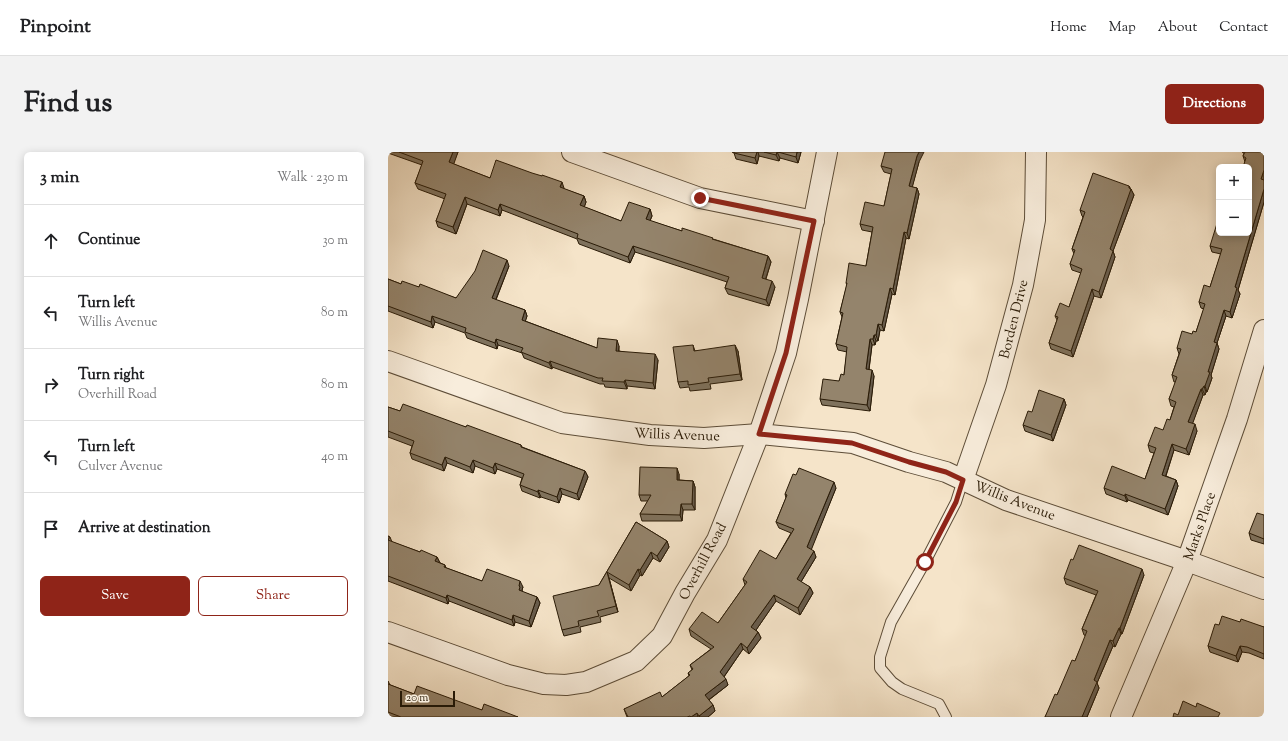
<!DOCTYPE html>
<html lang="en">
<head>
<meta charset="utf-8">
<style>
	:root { --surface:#fff; --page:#f2f2f2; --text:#202124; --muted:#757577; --line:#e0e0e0; --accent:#8f2418 }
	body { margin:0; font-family:"Sorts Mill Goudy",serif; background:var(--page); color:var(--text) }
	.controls { position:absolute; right:12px; top:12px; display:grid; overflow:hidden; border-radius:6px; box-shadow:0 2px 10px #0003 }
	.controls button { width:36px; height:36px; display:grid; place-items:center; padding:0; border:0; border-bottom:1px solid var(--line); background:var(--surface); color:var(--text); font:20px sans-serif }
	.scale { position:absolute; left:12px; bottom:10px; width:55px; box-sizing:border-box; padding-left:4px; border:2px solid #2a1b07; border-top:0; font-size:11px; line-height:14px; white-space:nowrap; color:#2a1b07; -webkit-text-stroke:3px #f8eddc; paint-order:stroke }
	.stop { position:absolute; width:12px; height:12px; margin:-9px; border:3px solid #8f2418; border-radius:50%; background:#fff }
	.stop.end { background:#8f2418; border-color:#fff; box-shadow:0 1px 4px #0008 }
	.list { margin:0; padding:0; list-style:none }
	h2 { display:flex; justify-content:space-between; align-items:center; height:52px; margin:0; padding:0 16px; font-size:17px }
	h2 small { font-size:13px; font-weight:400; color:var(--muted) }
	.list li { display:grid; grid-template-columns:26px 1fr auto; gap:12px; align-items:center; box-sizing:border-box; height:72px; padding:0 16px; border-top:1px solid var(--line) }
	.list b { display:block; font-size:15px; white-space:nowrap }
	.list p { margin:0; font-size:13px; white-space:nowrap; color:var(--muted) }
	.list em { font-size:13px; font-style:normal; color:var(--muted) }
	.actions { display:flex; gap:8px; padding:12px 16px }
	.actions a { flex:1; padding:9px 0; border:1px solid var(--accent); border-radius:6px; text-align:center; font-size:14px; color:var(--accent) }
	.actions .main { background:var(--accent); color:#fff }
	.icon { flex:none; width:22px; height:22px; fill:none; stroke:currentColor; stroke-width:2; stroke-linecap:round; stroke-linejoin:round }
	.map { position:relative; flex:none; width:876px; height:565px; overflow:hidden; border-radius:6px }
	header { display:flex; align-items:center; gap:24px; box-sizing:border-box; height:56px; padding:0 20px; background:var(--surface); border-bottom:1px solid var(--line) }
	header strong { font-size:19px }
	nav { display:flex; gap:22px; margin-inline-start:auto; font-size:14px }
	.intro { display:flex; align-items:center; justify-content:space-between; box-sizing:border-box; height:96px; padding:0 24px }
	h1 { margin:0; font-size:28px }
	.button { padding:10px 18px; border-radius:6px; background:var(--accent); color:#fff; font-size:14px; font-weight:700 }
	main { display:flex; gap:24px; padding:0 24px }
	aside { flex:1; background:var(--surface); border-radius:6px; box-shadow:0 2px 10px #0003 }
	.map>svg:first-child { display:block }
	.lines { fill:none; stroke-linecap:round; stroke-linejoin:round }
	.service-casing { stroke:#5d4d38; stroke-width:12 }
	.minor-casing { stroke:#5d4d38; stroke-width:22 }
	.service { stroke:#f8eddc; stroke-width:10 }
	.minor { stroke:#f8eddc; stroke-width:20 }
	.wall { fill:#7f725d; stroke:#2a1b07 }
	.shaded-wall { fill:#685c4c; stroke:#2a1b07 }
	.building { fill:#94846c; stroke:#2a1b07 }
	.route { stroke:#8f2418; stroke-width:5 }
	.labels { text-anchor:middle; stroke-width:3; stroke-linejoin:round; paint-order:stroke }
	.street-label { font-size:14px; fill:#2a1b07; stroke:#f8eddc }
</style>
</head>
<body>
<header>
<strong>Pinpoint</strong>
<nav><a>Home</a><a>Map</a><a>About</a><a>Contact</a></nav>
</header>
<div class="intro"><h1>Find us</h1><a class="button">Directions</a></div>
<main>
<aside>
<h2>3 min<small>Walk · 230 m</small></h2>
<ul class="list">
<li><svg class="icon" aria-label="ahead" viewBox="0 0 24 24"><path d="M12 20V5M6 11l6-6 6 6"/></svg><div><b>Continue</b></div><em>30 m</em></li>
<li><svg class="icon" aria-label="left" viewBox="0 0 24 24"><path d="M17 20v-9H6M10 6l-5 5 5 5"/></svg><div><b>Turn left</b><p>Willis Avenue</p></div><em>80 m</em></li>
<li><svg class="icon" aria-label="right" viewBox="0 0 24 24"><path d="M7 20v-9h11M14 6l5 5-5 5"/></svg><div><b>Turn right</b><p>Overhill Road</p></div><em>80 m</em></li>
<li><svg class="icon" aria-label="left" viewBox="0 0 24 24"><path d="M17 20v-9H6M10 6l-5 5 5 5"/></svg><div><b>Turn left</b><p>Culver Avenue</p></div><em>40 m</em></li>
<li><svg class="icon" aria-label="arrive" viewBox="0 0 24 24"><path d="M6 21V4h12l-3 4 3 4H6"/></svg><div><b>Arrive at destination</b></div></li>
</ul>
<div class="actions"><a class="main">Save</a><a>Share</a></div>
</aside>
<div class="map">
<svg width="876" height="565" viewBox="0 0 876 565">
	<rect width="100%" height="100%" fill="#f5e4c9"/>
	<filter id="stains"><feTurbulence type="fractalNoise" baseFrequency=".005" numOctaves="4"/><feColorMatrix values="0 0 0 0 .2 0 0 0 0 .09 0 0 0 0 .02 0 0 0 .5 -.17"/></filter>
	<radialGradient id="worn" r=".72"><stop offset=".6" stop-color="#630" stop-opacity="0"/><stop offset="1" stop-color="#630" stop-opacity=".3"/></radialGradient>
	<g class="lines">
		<g class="service-casing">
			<polyline id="service" points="558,565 551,552 514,537 504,530 492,516 492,505 503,470 537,410 568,350 575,328"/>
		</g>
		<g class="minor-casing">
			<g id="minor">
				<polyline points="184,0 312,46 426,69"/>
				<polyline points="0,209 174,271 262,283 316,286 371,282 465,291 521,310 558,320 618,348 799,409 876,437"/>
				<polyline points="575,328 608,233 635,133 647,68 648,0"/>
				<polyline points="0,480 120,523 156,532 178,533 198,530 248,509 274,484 297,441 329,388 371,282 398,201 410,147 439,0"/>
				<polyline points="733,565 799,409 849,267 876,178"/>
			</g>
		</g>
		<use href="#service" class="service"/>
		<use href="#minor" class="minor"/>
	</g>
	<g class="wall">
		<polygon points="0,0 70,0 65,12 102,26 176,36 176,37 196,44 198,50 196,55 233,69 262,57 264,64 262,69 294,79 325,87 380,104 383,110 378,127 387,135 381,154 340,142 337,136 339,130 247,100 242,111 191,92 189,87 114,58 112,64 79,52 68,82 50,75 48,69 57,47 30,37 27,31 34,13 0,1"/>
		<polygon points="344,0 413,0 410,11 392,6 391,9 371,4 369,12 348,7 346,1"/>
		<polygon points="854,0 876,0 876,50 850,138 852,142 844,166 838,164 829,191 831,197 823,223 824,226 819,240 818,240 817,243 815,243 804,272 809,279 804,293 801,303 786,298 778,324 788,328 790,334 780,363 740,348 739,350 718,342 716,336 757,327 766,301 762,300 760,293 775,278 782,268 786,255 783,254 781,247 788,230 786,230 784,223 791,202 789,196 804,182 808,180 816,157 813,156 811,150 822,135 833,102 824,100 822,94 861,81 857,10 855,4 856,1"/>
		<polygon points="531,10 524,35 529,36 531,42 521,87 518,86 507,143 504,142 496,179 492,178 490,189 488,189 487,193 484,193 481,218 486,224 482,259 434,253 432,247 451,229 456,223 459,200 450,198 448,192 454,165 452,160 459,133 458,131 478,114 484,80 474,78 472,72 496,54 503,22 496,20 493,14"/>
		<polygon points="741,34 746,43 725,99 727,105 713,146 706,144 685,205 663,197 661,191 669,168 667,164 681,155 693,121 684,118 682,112 686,102 684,97 695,65 694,64 692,58"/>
		<polygon points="121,114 108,148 137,158 139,164 137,169 209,196 231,194 231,199 270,208 267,237 239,234 239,237 217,235 216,232 212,232 164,215 164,217 136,206 134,201 110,193 109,197 79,186 77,181 47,170 45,176 0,159 0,127 13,132 31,135 68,146"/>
		<polygon points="305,193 307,199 350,199 354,228 322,232 323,237 302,239 301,235 292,236 290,230"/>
		<polygon points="676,247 678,253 665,289 637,279 635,273"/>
		<polygon points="0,255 12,259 78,275 133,293 134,295 197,319 200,325 191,348 174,342 171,351 153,345 152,346 134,339 132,333 134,326 109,317 107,322 87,314 85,321 59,311 56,319 24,307 22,301 24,294 0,285"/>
		<polygon points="291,322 291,328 305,329 307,335 307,358 295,358 294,369 254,369 252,362 260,349 253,349 251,343"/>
		<polygon points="448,336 423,397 428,405 413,430 422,435 425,441 412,463 388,449 368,478 370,480 373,486 361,502 355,497 336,525 340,533 321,548 325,553 327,559 320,565 239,565 236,557 274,545 301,524 300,521 304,518 302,513 323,497 303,484 301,477 330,471 357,433 355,427 388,407 403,381 391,376 388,370 398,346 397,342"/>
		<polygon points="876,363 876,392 863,388 861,381"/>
		<polygon points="248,370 279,389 281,395 272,410 265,406 254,424 252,423 243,439 221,426 230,460 212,465 213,470 192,475 193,480 176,484 174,478 211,433"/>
		<polygon points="0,384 2,385 4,390 32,400 49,405 52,411 57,413 58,416 94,429 135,435 134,438 134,440 149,445 152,451 143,475 127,470 126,474 61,449 60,452 0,429"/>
		<polygon points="756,423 734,482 733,482 727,495 725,494 709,531 711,536 699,565 657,565 687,509 698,484 696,483 694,477 708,443 678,432 676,426"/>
		<polygon points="852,470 876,475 876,507 861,501 854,500 850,510 822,500 820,494 831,473"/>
		<polygon points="0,529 2,533 26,542 94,558 130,565 0,565"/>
	</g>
	<g class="shaded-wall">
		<polygon points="65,0 70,0 64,17 61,10"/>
		<polygon points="369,0 370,0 371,4 369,12 367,6"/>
		<polygon points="389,0 392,6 391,9 388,3"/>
		<polygon points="409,0 413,0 410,11 408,5"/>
		<polygon points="531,0 536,0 531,10 523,40 521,34 529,4"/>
		<polygon points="876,18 876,30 873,27"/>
		<polygon points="174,30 176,36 174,41 172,35"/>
		<polygon points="741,34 743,38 743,37 746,43 725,99 727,105 713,146 711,140 722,97"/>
		<polygon points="529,36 531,42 521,87 519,81"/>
		<polygon points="876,37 876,50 850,138 852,142 844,166 842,160 847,135"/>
		<polygon points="196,44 198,50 195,59 192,53"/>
		<polygon points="77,45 79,52 68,82 65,75"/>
		<polygon points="112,52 114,58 112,64 110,58"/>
		<polygon points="262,57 264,64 260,73 258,67"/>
		<polygon points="516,80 518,86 507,143 505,137"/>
		<polygon points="245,94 247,100 242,111 240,105"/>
		<polygon points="380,104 383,110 376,132 374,126"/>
		<polygon points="119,108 121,114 106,152 104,146"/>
		<polygon points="384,129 387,135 381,154 378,148"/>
		<polygon points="502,136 504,142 496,179 494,173"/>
		<polygon points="704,137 706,144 685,205 683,199"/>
		<polygon points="137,158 139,164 136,174 134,168"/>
		<polygon points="836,158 838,164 829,191 831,197 823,223 824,226 819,240 817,234 826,190"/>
		<polygon points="44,164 47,170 45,176 43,170"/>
		<polygon points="490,172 492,178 490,189 488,183"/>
		<polygon points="486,183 488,189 487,193 485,187"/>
		<polygon points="108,187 110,193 109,197 107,191"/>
		<polygon points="482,187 484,193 480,224 478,217"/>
		<polygon points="229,188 231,194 230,205 228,199"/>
		<polygon points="347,193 350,199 354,228 352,222"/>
		<polygon points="267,202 270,208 267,237 265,231"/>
		<polygon points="162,209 164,215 164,217 161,211"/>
		<polygon points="484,218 486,224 482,259 479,253"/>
		<polygon points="237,228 239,234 239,237 236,230"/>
		<polygon points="816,234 818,240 817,243 814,237"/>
		<polygon points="813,237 815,243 803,276 800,270"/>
		<polygon points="676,247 678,253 665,289 663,283"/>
		<polygon points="807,272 809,279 801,303 798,297"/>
		<polygon points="784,292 786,298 776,329 774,323"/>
		<polygon points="57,305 59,311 56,319 54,313"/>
		<polygon points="85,308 87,314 85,321 82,315"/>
		<polygon points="107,311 109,317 107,322 105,316"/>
		<polygon points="289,316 291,322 291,334 289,328"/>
		<polygon points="197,319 200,325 191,348 189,342"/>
		<polygon points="788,328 790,334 780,363 777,357"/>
		<polygon points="305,329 307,335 307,358 304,352"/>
		<polygon points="446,330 448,336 422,401 419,395"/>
		<polygon points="172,336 174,342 171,351 169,345"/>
		<polygon points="150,338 153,345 152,346 150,340"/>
		<polygon points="737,342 740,348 739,350 737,344"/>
		<polygon points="293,352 295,358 294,369 292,363"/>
		<polygon points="279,389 281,395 272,410 269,404"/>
		<polygon points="426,399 428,405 411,433 409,427"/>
		<polygon points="263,400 265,406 254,424 252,418"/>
		<polygon points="49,405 52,411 50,415 47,409"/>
		<polygon points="250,417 252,423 243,439 241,433"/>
		<polygon points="754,417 756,423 734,482 732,476"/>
		<polygon points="219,420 221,426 230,460 228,454"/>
		<polygon points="132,429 135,435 134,438 135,441 131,438 131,434"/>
		<polygon points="422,435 425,441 412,463 410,456"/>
		<polygon points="59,443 61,449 60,452 58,446"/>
		<polygon points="386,443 388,449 366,481 363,475"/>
		<polygon points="149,445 152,451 143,475 141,469"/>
		<polygon points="125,463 127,470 126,474 124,468"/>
		<polygon points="731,476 733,482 727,495 725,489"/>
		<polygon points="370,480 373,486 361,502 359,496"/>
		<polygon points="722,488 725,494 709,531 711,536 699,565 694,565 706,528"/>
		<polygon points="353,491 355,497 335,526 332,520"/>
		<polygon points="852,494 854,500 850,510 848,504"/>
		<polygon points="338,527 340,533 319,549 317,543"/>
		<polygon points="325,553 327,559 320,565 312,565 311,564"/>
		<polygon points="309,561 310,565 303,565"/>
	</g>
	<g class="building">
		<polygon points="11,0 65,0 61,10 102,26 108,8 144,21 154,24 154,23 174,30 172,35 196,44 192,53 233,69 241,50 262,57 258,67 294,79 294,76 325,86 324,87 380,104 374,126 384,129 378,148 337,136 341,125 245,94 240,105 189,86 190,82 112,52 110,58 77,45 65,75 48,69 58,42 27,31 35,9"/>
		<polygon points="346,0 369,0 367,6 346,1"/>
		<polygon points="376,0 389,0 388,3"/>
		<polygon points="390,0 409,0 408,5"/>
		<polygon points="497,0 531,0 529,4 521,34 529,36 519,81 516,80 505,137 502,136 494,173 490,172 488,183 486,183 485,187 482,187 478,217 484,218 479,253 432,247 435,227 451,229 453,222 456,223 459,195 448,192 455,161 452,160 459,131 458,131 461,111 478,114 485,75 472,72 477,50 496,54 504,17 493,14"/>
		<polygon points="857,0 876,0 876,18 873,27 876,28 876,37 847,135 849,136 842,160 836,158 826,190 829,191 820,220 822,220 817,234 816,234 814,237 813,237 800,270 807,272 802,287 798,297 784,292 774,323 788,328 777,357 737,342 737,344 716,336 724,314 757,327 768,296 760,293 767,275 775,278 779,267 782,268 788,250 781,247 789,225 784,223 793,197 789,196 794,179 804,182 805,179 808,180 817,152 811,150 816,133 822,135 834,97 822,94 831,65 831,81 861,81 861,15 855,15 858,6 855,4"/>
		<polygon points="705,21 741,34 741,36 743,37 722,97 725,99 711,140 704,137 683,199 661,191 670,165 667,164 672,151 681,155 694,117 682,112 687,98 684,97 697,60 692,58"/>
		<polygon points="95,98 119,108 104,146 137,158 134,168 209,196 210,186 229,188 228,199 267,202 265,231 237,228 236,230 214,229 215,226 210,226 162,209 161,211 133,200 135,196 108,187 107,191 77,180 78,176 44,164 43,170 0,154 0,127 13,132 14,129 31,135 32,132 68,146 87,119"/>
		<polygon points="305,193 306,199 347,193 352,222 320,226 321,230 300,233 300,229 290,230 285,195"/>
		<polygon points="651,238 676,247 663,283 635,273 640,259 644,260"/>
		<polygon points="15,252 78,275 79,273 133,293 133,295 197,319 189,342 172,336 169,345 150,338 150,340 132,333 136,322 107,311 105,316 85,308 82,315 57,305 54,313 22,301 26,289 0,279 0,255 12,259"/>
		<polygon points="252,315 289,316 289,328 305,329 304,352 293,352 292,363 252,362 263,343 251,343"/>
		<polygon points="411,316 446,330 419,395 426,399 409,427 422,435 410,456 386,443 363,475 370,480 359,496 353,491 332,520 338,527 317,543 325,553 311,564 309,561 303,565 302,564 299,565 240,565 236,557 272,540 274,545 302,523 300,521 305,517 302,513 326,495 301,477 314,460 330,471 359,430 355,427 372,398 388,407 406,377 388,370 399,343 397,342 405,322 408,323"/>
		<polygon points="869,361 876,363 876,387 861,381"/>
		<polygon points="248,370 279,389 269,404 263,400 252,418 250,417 241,433 219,420 228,454 209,459 211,464 190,469 191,474 174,478 165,444 211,433"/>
		<polygon points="0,384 2,385 0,388 32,400 33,398 49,405 47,409 57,413 56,415 94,429 99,417 132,429 131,434 132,435 131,438 149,445 141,469 125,463 124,468 59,443 58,446 0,424"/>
		<polygon points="691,393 754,417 732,476 731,476 725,489 722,488 706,528 709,530 694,565 657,565 667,542 669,543 684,508 687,509 699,479 694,477 710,439 676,426 683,407 685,408"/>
		<polygon points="834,464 852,470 853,467 876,475 876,502 859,495 852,494 848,504 820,494 827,472 831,473"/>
		<polygon points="0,532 26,542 29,534 94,558 96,552 130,565 13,565 0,560"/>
		<polygon points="795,549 808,555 809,551 832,561 830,565 785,565 786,561 790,563"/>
	</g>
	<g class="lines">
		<polyline class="route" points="312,46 426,69 398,201 371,282 464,291 521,310 558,320 575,328 568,350 537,410"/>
	</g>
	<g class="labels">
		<g class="street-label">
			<text transform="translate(625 167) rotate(-76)" y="5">Borden Drive</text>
			<text transform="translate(289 282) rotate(2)" y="5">Willis Avenue</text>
			<text transform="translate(627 348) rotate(21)" y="5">Willis Avenue</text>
			<text transform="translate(811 374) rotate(-71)" y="5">Marks Place</text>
			<text transform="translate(314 409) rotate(-62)" y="5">Overhill Road</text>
		</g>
	</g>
	<rect width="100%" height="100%" filter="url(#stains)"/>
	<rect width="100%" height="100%" fill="url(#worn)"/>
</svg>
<div class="controls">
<button>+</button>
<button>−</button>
</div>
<div class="scale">20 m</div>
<div class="stop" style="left:537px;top:410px"></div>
<div class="stop end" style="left:312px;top:46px"></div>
</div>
</main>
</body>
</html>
